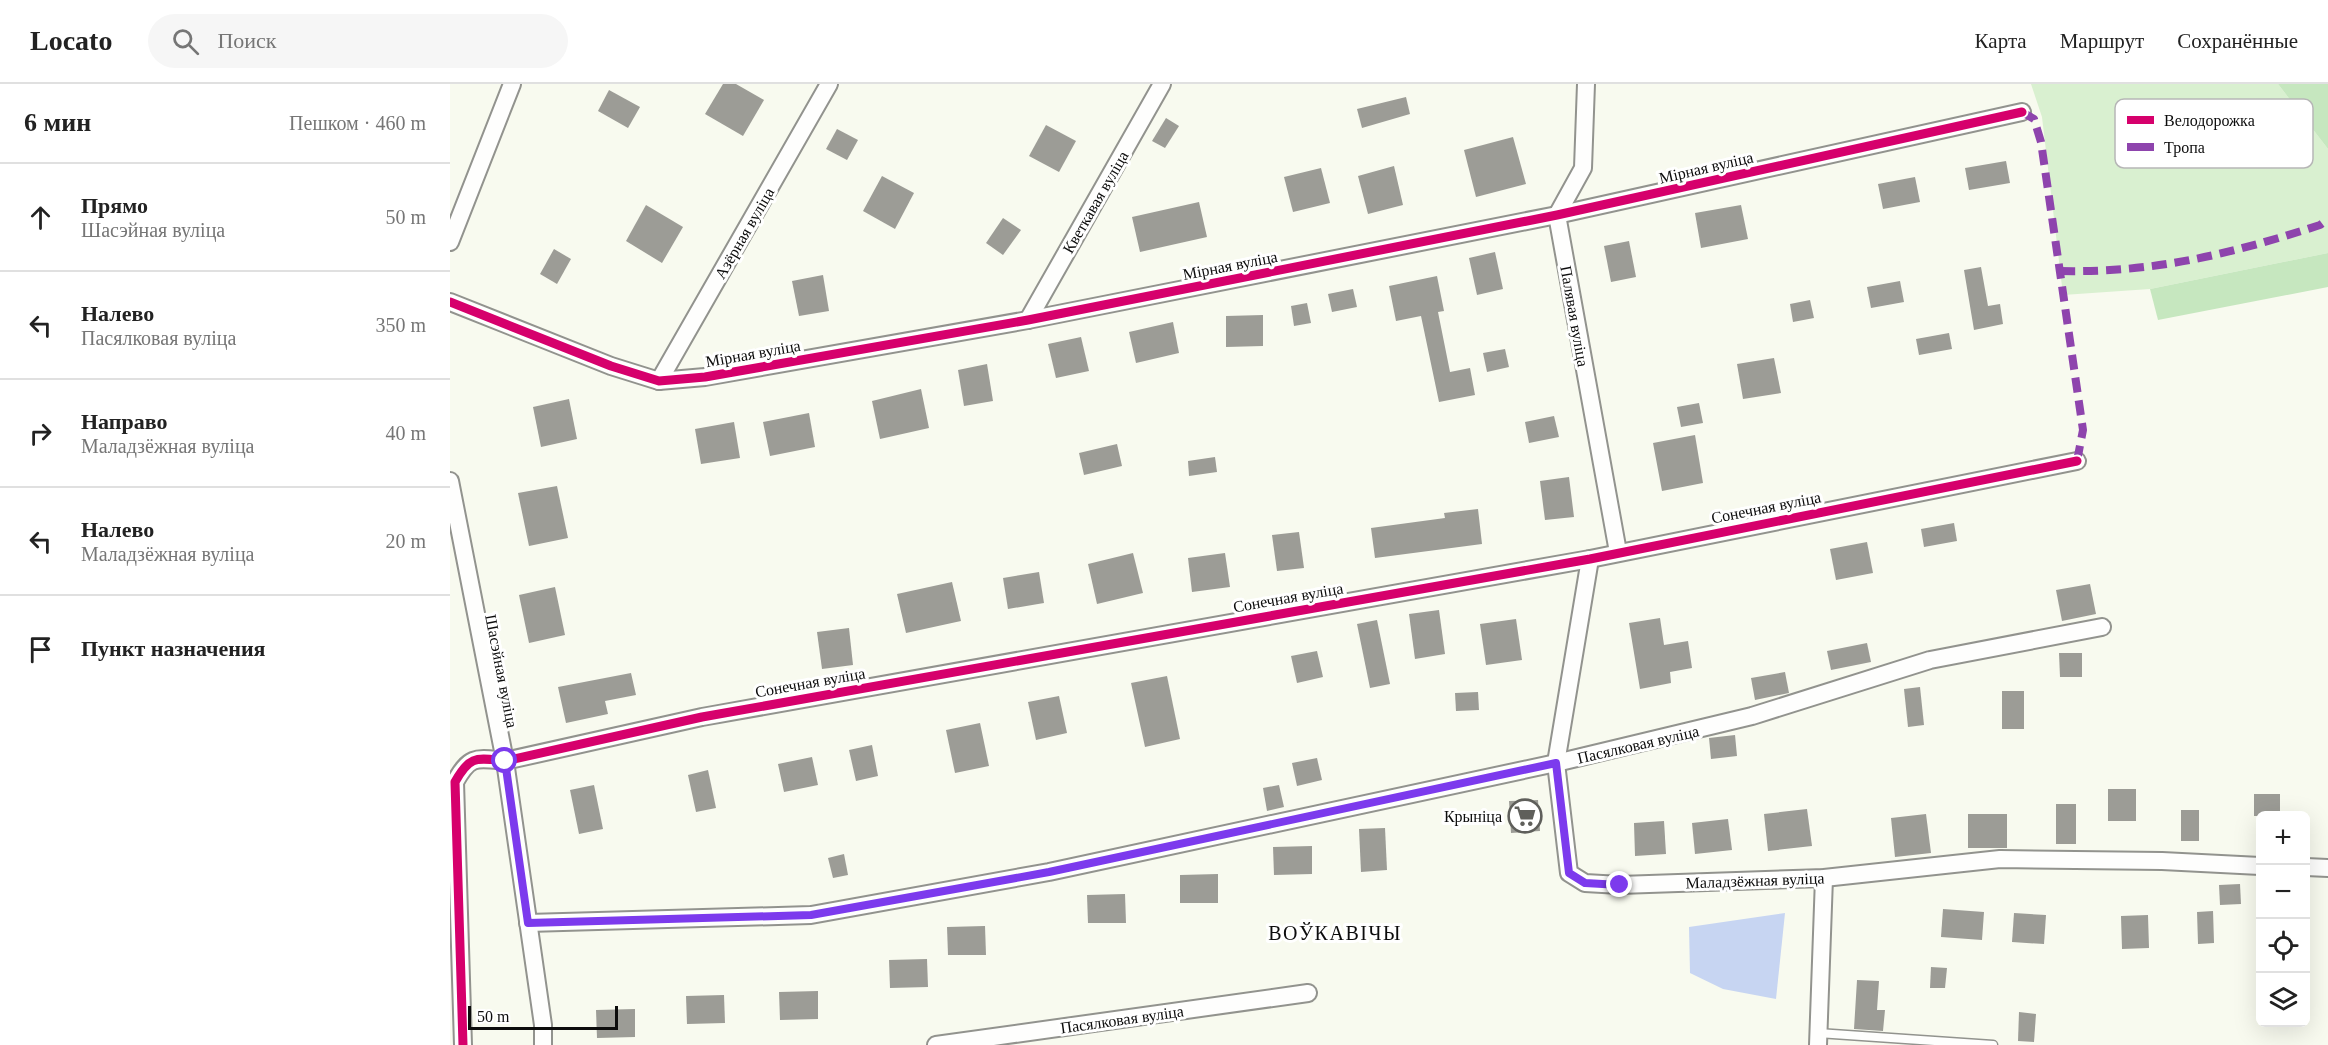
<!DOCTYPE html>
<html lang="ru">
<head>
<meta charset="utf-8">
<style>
	:root { --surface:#fff; --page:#f6f6f6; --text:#222; --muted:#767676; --line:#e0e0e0 }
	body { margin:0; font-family:"Times New Roman",serif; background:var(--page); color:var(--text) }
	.controls { position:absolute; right:18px; bottom:18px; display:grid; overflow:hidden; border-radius:9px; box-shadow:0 6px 24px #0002 }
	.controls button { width:54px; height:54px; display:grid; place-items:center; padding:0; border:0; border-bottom:2px solid var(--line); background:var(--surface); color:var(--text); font:30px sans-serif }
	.scale { position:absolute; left:18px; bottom:15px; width:150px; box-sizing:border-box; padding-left:6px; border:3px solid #0c0c0c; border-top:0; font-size:16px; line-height:21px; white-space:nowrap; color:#0c0c0c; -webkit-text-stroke:4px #fff; paint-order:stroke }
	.stop { position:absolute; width:18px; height:18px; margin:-14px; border:4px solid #7c3aed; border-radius:50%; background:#fff }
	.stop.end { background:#7c3aed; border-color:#fff; box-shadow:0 2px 6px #0008 }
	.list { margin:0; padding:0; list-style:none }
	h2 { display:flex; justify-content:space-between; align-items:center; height:78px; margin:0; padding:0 24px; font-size:26px }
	h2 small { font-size:20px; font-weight:400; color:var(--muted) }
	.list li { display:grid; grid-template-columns:39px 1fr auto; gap:18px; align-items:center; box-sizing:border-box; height:108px; padding:0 24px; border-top:2px solid var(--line) }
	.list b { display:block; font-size:22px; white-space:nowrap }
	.list p { margin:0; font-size:20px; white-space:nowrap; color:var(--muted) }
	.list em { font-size:20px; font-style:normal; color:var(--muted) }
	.icon { flex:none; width:33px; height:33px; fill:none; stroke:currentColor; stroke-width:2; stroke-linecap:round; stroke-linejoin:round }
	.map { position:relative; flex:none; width:1878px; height:961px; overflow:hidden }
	header { display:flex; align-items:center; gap:36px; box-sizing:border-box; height:84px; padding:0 30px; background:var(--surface); border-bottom:2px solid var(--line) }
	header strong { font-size:28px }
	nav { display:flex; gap:33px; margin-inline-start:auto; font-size:21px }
	.search { width:420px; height:54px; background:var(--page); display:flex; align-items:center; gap:15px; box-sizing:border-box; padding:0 21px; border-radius:33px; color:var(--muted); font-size:22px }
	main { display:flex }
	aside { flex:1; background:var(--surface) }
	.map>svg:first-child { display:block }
	.green { fill:#d9f0d0 }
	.forest { fill:#c6e7bf }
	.water { fill:#c7d5f2 }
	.building { fill:#9c9c96 }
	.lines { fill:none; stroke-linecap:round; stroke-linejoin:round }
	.service-casing { stroke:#92938e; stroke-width:11 }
	.minor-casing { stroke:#92938e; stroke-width:20 }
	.service { stroke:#fefefd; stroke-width:8 }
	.minor { stroke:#fefefd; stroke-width:16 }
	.quiet { stroke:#8e44ad; stroke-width:8; stroke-dasharray:15 8; stroke-linecap:butt }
	.cycleway-casing { stroke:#fff; stroke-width:13 }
	.cycleway { stroke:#d6006c; stroke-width:9 }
	.route { stroke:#7c3aed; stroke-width:8 }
	.labels { text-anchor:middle; stroke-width:6; stroke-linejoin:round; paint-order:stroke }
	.street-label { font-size:16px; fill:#0c0c0c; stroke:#fff }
	.poi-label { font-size:16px; fill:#0c0c0c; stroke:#fff; text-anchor:end }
	.quarter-label { font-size:20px; letter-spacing:1.5px; fill:#0c0c0c; stroke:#fff }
	.key { fill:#fff; stroke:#b6b6b6; stroke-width:1.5 }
	.key-label { font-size:16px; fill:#0c0c0c }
</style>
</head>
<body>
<header>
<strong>Locato</strong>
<div class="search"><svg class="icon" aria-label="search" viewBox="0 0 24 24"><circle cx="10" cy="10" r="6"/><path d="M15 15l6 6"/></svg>Поиск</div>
<nav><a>Карта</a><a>Маршрут</a><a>Сохранённые</a></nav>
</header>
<main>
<aside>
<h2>6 мин<small>Пешком · 460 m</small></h2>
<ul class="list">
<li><svg class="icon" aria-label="ahead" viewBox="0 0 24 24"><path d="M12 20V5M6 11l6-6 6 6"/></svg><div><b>Прямо</b><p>Шасэйная вуліца</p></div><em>50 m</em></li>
<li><svg class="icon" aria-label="left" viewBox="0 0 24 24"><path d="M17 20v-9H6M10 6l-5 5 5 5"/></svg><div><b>Налево</b><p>Пасялковая вуліца</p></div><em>350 m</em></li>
<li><svg class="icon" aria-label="right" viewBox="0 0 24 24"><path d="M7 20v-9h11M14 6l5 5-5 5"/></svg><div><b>Направо</b><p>Маладзёжная вуліца</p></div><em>40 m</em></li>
<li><svg class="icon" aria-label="left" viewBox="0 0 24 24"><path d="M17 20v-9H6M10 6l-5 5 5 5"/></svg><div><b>Налево</b><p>Маладзёжная вуліца</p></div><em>20 m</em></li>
<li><svg class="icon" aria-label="arrive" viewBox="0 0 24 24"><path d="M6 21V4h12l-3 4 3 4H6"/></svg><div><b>Пункт назначения</b></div></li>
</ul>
</aside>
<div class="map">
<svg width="1878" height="961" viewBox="0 0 1878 961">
	<rect width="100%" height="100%" fill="#f8faef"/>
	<polygon class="green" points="1581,0 1828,0 1878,65 1878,169 1700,205 1613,211 1592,33"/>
	<g class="forest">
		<polygon points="1828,0 1878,0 1878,65"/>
		<polygon points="1878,169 1878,203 1708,236 1700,205"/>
	</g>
	<polygon class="water" points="1335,829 1326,915 1273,905 1240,889 1239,843"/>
	<g class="building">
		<polygon points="273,0 286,0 314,16 293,52 255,30"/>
		<polygon points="159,6 190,23 178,44 148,27"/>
		<polygon points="956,13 960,30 912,44 907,25"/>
		<polygon points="716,34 729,42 715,64 702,57"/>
		<polygon points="596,41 626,57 609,88 579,72"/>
		<polygon points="387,45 408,56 397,76 376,65"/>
		<polygon points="1063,53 1076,100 1026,113 1014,66"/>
		<polygon points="1556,77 1560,99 1519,106 1515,84"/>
		<polygon points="944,82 953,121 918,130 908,92"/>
		<polygon points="871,84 880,119 843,128 834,93"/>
		<polygon points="432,92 464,109 445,145 413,127"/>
		<polygon points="1465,93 1470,118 1433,125 1428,100"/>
		<polygon points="749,118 757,153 690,168 682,133"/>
		<polygon points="196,121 233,143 212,179 176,157"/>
		<polygon points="1291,121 1298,155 1251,164 1245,129"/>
		<polygon points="553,134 571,146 553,171 536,159"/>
		<polygon points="1179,157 1186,193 1161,198 1154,162"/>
		<polygon points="104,165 121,175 107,200 90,190"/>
		<polygon points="1045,168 1053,205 1027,211 1019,174"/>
		<polygon points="1531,183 1538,222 1550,220 1553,240 1524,246 1514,186"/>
		<polygon points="373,191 379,227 349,232 342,197"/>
		<polygon points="987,192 994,227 988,228 1000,288 1020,284 1025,311 989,318 971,232 946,237 939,202"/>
		<polygon points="1450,197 1454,218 1421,224 1417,203"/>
		<polygon points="903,205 907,223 882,228 878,210"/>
		<polygon points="1360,216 1364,234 1343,238 1340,220"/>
		<polygon points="857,219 861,239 844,242 841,222"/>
		<polygon points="813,231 813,262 776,263 776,232"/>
		<polygon points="723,238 729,269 686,279 679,248"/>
		<polygon points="1499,249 1502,265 1469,271 1466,255"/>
		<polygon points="631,253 639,287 606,294 598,260"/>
		<polygon points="1055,265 1059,283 1037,288 1033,269"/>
		<polygon points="1324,274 1331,309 1293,315 1287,280"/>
		<polygon points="537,280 543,317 514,322 508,286"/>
		<polygon points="471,305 479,344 430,355 422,317"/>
		<polygon points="119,315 127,355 91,363 83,323"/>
		<polygon points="1249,319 1253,339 1231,343 1227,323"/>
		<polygon points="359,329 365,363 320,372 313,338"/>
		<polygon points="1104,332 1109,353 1079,359 1075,338"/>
		<polygon points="284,338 290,374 251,380 245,345"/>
		<polygon points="1245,351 1253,399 1212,407 1203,359"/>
		<polygon points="667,360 672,382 634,391 629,369"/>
		<polygon points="765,373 767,388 739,392 738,377"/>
		<polygon points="1119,393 1124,433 1095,436 1090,397"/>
		<polygon points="107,402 118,454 79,462 68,409"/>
		<polygon points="1028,425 1032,460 925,474 921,444 995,434 994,429"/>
		<polygon points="1504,439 1507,457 1474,463 1471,445"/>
		<polygon points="849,448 854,484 827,487 822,451"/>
		<polygon points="1417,458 1423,489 1386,496 1380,465"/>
		<polygon points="683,469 693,509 647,520 638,480"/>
		<polygon points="775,469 780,503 742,508 738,474"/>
		<polygon points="589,488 594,519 558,525 553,494"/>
		<polygon points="502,498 511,537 456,549 447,510"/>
		<polygon points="1640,500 1646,530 1612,537 1606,506"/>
		<polygon points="105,503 115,551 79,559 69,511"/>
		<polygon points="989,526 995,570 965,575 959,530"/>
		<polygon points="1210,534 1214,561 1238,557 1242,584 1220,588 1221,599 1190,605 1179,539"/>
		<polygon points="1066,535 1072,576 1036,581 1030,540"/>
		<polygon points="927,536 940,600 920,604 907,540"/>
		<polygon points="399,544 403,581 372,585 367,548"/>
		<polygon points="1417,559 1421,578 1381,586 1377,567"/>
		<polygon points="867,567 873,593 847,599 841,572"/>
		<polygon points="1609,569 1632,569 1632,593 1610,593"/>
		<polygon points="1335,588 1339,609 1305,616 1301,594"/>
		<polygon points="181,589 186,611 155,617 158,630 116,639 108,603"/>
		<polygon points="717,592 730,655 695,663 681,599"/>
		<polygon points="1470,603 1474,641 1458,643 1454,605"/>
		<rect x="1552" y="607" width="22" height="38"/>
		<polygon points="1028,608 1029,626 1006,627 1005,609"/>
		<polygon points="609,612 617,649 586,656 578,618"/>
		<polygon points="530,639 539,682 505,689 496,646"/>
		<polygon points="1285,651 1287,672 1261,675 1259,654"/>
		<polygon points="422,661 428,692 406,697 399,666"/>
		<polygon points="362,673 368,701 334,708 328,680"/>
		<polygon points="867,674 872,696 847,702 842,679"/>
		<polygon points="258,686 266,724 246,728 238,691"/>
		<polygon points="144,701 153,745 129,750 120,706"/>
		<polygon points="829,701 834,723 817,727 813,704"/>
		<rect x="1658" y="705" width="28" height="32"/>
		<rect x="1804" y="710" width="26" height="22"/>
		<polygon points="1088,716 1090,747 1061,749 1059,717"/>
		<rect x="1606" y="720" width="20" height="40"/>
		<polygon points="1357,725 1362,762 1318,767 1314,730"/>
		<rect x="1731" y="726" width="18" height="31"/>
		<polygon points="1476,730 1481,769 1445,773 1441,734"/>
		<rect x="1518" y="730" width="39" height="34"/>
		<polygon points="1278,735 1282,766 1245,770 1242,739"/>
		<polygon points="1214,737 1216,770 1185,772 1184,739"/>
		<polygon points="935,744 937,786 911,788 909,745"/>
		<polygon points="862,762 862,790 824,791 823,763"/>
		<polygon points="394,770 398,791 383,794 378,774"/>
		<polygon points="768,790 768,819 730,819 730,791"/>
		<polygon points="1790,800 1791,820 1770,821 1769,801"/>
		<polygon points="675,810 676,839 638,839 637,811"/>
		<polygon points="1493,825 1534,828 1532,856 1491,853"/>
		<polygon points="1763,827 1764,859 1748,860 1747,828"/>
		<polygon points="1564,829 1596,831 1594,860 1562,858"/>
		<polygon points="1698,831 1699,864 1672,865 1671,832"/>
		<polygon points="535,842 536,871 498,871 497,843"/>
		<polygon points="477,875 478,903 440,904 439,876"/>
		<polygon points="1481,883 1497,884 1495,904 1480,904"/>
		<polygon points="1407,896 1429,897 1427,926 1435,926 1433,947 1404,945"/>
		<polygon points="368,907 368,935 330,936 329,908"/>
		<polygon points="274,911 275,939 237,940 236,912"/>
		<polygon points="185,925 185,953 147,954 146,926"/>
		<polygon points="1569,928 1586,930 1584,958 1568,957"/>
	</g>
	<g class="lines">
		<g class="service-casing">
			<polyline id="service" points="1368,949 1543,961"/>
		</g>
		<g class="minor-casing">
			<g id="minor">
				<polyline points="1136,0 1133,84 1107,131 1168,468"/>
				<polyline points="0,158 62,0"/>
				<polyline points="0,218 161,282 209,297 255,293 578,236 1107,131 1572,28"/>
				<polyline points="578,236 712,0"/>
				<polyline points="209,297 379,0"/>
				<polyline points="0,397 55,677 93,941 93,961"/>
				<polyline points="1140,475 1106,679 1119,789 1135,799 1170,801 1374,794 1550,775 1712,777 1810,782"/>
				<polyline points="1856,783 1878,784"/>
				<polyline points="78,839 361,831 599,788 1106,679 1302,632 1480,576 1652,543"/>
				<path d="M13,961L5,698C20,671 26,674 55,677L252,633L1140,475L1627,377"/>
				<polyline points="486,961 858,909"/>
				<polyline points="1368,961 1374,794"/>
			</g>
		</g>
		<use href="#service" class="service"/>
		<use href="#minor" class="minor"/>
		<g class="quiet">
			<polyline points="1572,28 1584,35 1591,58 1633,346 1627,377"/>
			<path d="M1610,187C1704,189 1781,170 1870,141L1878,135"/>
		</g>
		<g class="cycleway-casing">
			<g id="cycleway">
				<polyline points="0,218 161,282 209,297 255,293 578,236 1107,131 1572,28"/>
				<path d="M13,961L5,698C20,671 26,674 55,677L252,633L1140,475L1627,377"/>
			</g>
		</g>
		<use href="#cycleway" class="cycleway"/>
	</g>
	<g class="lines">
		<polyline class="route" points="55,677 78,839 361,831 599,788 1106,679 1119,789 1135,799 1170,801"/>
	</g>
	<defs>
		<g id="supermarket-ring" transform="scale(1.725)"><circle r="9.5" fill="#fff" stroke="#5f5f5b" stroke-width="1.5"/><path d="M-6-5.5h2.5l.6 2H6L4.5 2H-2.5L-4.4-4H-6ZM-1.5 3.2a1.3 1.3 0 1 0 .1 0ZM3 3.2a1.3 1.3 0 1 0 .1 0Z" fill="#5f5f5b"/></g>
	</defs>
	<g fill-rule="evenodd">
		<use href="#supermarket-ring" x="1075" y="732"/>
	</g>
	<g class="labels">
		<g class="street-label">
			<text transform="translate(1256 83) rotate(-13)" y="6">Мірная вуліца</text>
			<text transform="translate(645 118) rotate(-60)" y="6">Кветкавая вуліца</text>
			<text transform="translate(294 149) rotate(-60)" y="6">Азёрная вуліца</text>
			<text transform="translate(780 181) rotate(-11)" y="6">Мірная вуліца</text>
			<text transform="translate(1125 232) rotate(80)" y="6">Палявая вуліца</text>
			<text transform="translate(303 269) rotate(-10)" y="6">Мірная вуліца</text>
			<text transform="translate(1316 423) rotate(-11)" y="6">Сонечная вуліца</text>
			<text transform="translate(838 513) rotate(-10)" y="6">Сонечная вуліца</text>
			<text transform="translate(52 587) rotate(79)" y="6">Шасэйная вуліца</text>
			<text transform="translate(360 598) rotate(-10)" y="6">Сонечная вуліца</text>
			<text transform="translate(1188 660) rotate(-13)" y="6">Пасялковая вуліца</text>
			<text transform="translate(1305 796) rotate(-2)" y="6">Маладзёжная вуліца</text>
			<text transform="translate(672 935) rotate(-8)" y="6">Пасялковая вуліца</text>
		</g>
		<g class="poi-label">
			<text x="1052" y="738">Крыніца</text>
		</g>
		<g class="quarter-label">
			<text x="885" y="856">ВОЎКАВІЧЫ</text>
		</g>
	</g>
	<rect x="1665" y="15" width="198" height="69" rx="9" class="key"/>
	<rect x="1677" y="32" width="27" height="8" fill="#d6006c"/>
	<rect x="1677" y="59" width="27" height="8" fill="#8e44ad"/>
	<g class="key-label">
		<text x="1714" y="42">Велодорожка</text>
		<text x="1714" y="69">Тропа</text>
	</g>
</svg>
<div class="controls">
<button>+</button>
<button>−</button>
<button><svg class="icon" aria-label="locate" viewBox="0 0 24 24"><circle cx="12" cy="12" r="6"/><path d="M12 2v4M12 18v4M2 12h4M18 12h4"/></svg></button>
<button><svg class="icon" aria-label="layers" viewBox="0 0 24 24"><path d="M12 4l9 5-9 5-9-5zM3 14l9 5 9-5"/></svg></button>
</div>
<div class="scale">50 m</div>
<div class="stop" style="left:55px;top:677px"></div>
<div class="stop end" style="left:1170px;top:801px"></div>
</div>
</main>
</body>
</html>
